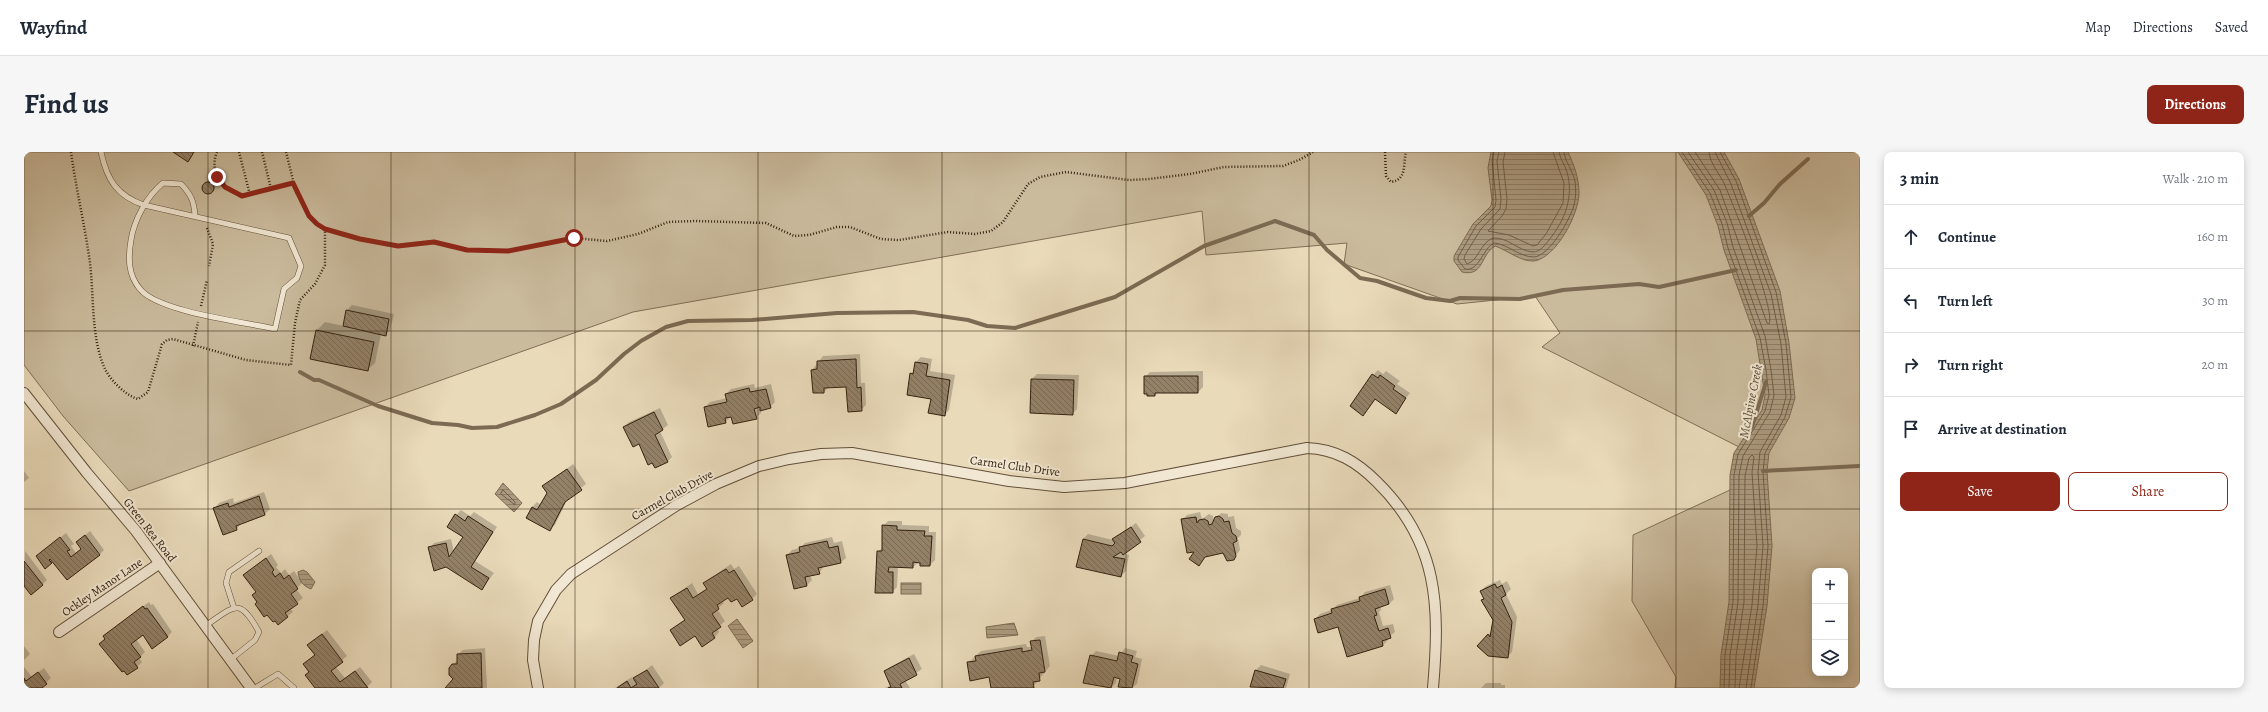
<!DOCTYPE html>
<html lang="en">
<head>
<meta charset="utf-8">
<style>
	:root { --surface:#fff; --page:#f6f6f7; --text:#1f2937; --muted:#747a83; --line:#e0e1e3; --accent:#8f2418 }
	body { margin:0; font-family:Alegreya,serif; background:var(--page); color:var(--text) }
	.controls { position:absolute; right:12px; bottom:12px; display:grid; overflow:hidden; border-radius:8px; box-shadow:0 2px 10px #0003 }
	.controls button { width:36px; height:36px; display:grid; place-items:center; padding:0; border:0; border-bottom:1px solid var(--line); background:var(--surface); color:var(--text); font:20px sans-serif }
	.stop { position:absolute; width:12px; height:12px; margin:-9px; border:3px solid #8f2418; border-radius:50%; background:#fff }
	.stop.end { background:#8f2418; border-color:#fff; box-shadow:0 1px 4px #0008 }
	.list { margin:0; padding:0; list-style:none }
	h2 { display:flex; justify-content:space-between; align-items:center; height:52px; margin:0; padding:0 16px; font-size:17px }
	h2 small { font-size:13px; font-weight:400; color:var(--muted) }
	.list li { display:grid; grid-template-columns:26px 1fr auto; gap:12px; align-items:center; box-sizing:border-box; height:64px; padding:0 16px; border-top:1px solid var(--line) }
	.list b { display:block; font-size:15px; white-space:nowrap }
	.list em { font-size:13px; font-style:normal; color:var(--muted) }
	.actions { display:flex; gap:8px; padding:12px 16px }
	.actions a { flex:1; padding:9px 0; border:1px solid var(--accent); border-radius:8px; text-align:center; font-size:14px; color:var(--accent) }
	.actions .main { background:var(--accent); color:#fff }
	.icon { flex:none; width:22px; height:22px; fill:none; stroke:currentColor; stroke-width:2; stroke-linecap:round; stroke-linejoin:round }
	.map { position:relative; flex:none; width:1836px; height:536px; overflow:hidden; border-radius:8px }
	header { display:flex; align-items:center; gap:24px; box-sizing:border-box; height:56px; padding:0 20px; background:var(--surface); border-bottom:1px solid var(--line) }
	header strong { font-size:19px }
	nav { display:flex; gap:22px; margin-inline-start:auto; font-size:14px }
	.intro { display:flex; align-items:center; justify-content:space-between; box-sizing:border-box; height:96px; padding:0 24px }
	h1 { margin:0; font-size:28px }
	.button { padding:10px 18px; border-radius:8px; background:var(--accent); color:#fff; font-size:14px; font-weight:700 }
	main { display:flex; gap:24px; padding:0 24px }
	aside { flex:1; background:var(--surface); border-radius:8px; box-shadow:0 2px 10px #0003 }
	.map>svg:first-child { display:block }
	.grass { fill:#cabb9d; stroke:#806e56; fill-rule:evenodd }
	.water { fill:url(#water-rules); stroke:#7c6a53 }
	.shadow { fill:#0003 }
	.lines { fill:none; stroke-linecap:round; stroke-linejoin:round }
	.shore { stroke:#705e48; stroke-width:1 }
	.stream { stroke:#7c6a53; stroke-width:4 }
	.building { fill:url(#building-back-hatch); stroke:#35210f }
	.lane-casing { stroke:#624f3a; stroke-width:6 }
	.street-casing { stroke:#624f3a; stroke-width:12 }
	.path { stroke:#35210f; stroke-width:2.5; stroke-dasharray:1 2; stroke-linecap:butt }
	.lane { stroke:#f1e7d2; stroke-width:5 }
	.street { stroke:#f1e7d2; stroke-width:10 }
	.route { stroke:#8f2418; stroke-width:5 }
	.grid { fill:none; stroke:#35210f; stroke-width:1; stroke-opacity:0.55 }
	.labels { text-anchor:middle; stroke-width:4; stroke-linejoin:round; paint-order:stroke }
	.street-label { font-size:12px; fill:#35210f; stroke:#f1e7d2 }
	.water-label { font-size:13px; font-style:italic; fill:#5f4c37; stroke:#f1e7d2 }
</style>
</head>
<body>
<header>
<strong>Wayfind</strong>
<nav><a>Map</a><a>Directions</a><a>Saved</a></nav>
</header>
<div class="intro"><h1>Find us</h1><a class="button">Directions</a></div>
<main>
<div class="map">
<svg width="1836" height="536" viewBox="0 0 1836 536">
	<defs>
		<pattern id="water-rules" width="6" height="5" patternUnits="userSpaceOnUse"><rect width="6" height="5" fill="#ac9b80"/><path d="M0 2.5h6" fill="none" stroke="#8d7e67"/></pattern>
		<pattern id="building-back-hatch" width="6" height="6" patternUnits="userSpaceOnUse"><rect width="6" height="6" fill="#938168"/><path d="M-1 5l2 2M0 0l6 6M5-1l2 2" fill="none" stroke="#796954"/></pattern>
	</defs>
	<rect width="100%" height="100%" fill="#e9daba"/>
	<filter id="stains"><feTurbulence type="fractalNoise" baseFrequency=".005" numOctaves="4"/><feColorMatrix values="0 0 0 0 .2 0 0 0 0 .09 0 0 0 0 .02 0 0 0 .5 -.17"/></filter>
	<radialGradient id="worn" r=".72"><stop offset=".6" stop-color="#630" stop-opacity="0"/><stop offset="1" stop-color="#630" stop-opacity=".3"/></radialGradient>
	<path class="grass" d="M0,0H1836V536H1651L1652,525L1608,449L1609,383L1706,338L1717,296L1518,195L1536,181L1511,144L1433,152L1320,112L1323,91L1182,103L1178,59L609,160L105,339L39,264L0,213ZM1791,419H1821V521H1791Z"/>
	<g class="water">
		<path d="M1467,0H1544C1550,13 1555,26 1555,41C1555,62 1532,106 1510,109C1497,110 1483,98 1471,94C1456,103 1460,125 1438,120L1430,109V104L1449,72L1467,54L1468,48L1464,16Z"/>
		<polygon points="1654,0 1700,0 1715,27 1756,139 1765,191 1771,246 1765,266 1745,301 1743,319 1748,394 1743,454 1730,536 1696,536 1697,503 1705,450 1706,323 1710,301 1738,258 1741,243 1732,187 1700,98 1694,74 1682,43"/>
		<polygon points="479,331 498,351 490,360 471,342"/>
		<path d="M279,418L283,420L291,430L287,437C279,434 275,429 274,420Z"/>
		<rect x="877" y="431" width="20" height="11"/>
		<polygon points="713,467 729,489 719,496 704,474"/>
		<polygon points="990,471 994,483 963,486 962,475"/>
	</g>
	<g class="shadow">
		<circle cx="185" cy="35" r="6"/>
		<polygon points="328,153 370,162 366,178 361,183 357,182 351,211 343,218 287,206 293,178 301,170 320,174 323,158"/>
		<polygon points="836,202 837,231 841,231 842,253 837,258 823,234 805,235 800,240 788,218 799,204"/>
		<polygon points="897,205 908,207 906,219 931,223 925,258 920,263 887,222 891,218 892,210"/>
		<polygon points="1354,218 1359,222 1362,219 1376,229 1373,232 1386,241 1371,260 1352,247 1339,263 1349,223"/>
		<polygon points="1179,219 1179,235 1174,240 1134,240 1131,243 1121,225 1126,220"/>
		<polygon points="1013,222 1055,223 1053,257 1048,262 1007,260 1008,227"/>
		<polygon points="730,232 731,236 747,232 751,250 746,255 736,258 737,261 732,266 708,264 701,270 681,255 686,250 703,246 702,242 707,237"/>
		<polygon points="636,256 644,273 636,279 648,305 643,310 615,291 600,275 605,270"/>
		<polygon points="549,312 562,332 544,346 531,373 526,377 508,355 513,350 517,353 524,341 520,334"/>
		<polygon points="0,319 5,326 0,330"/>
		<polygon points="240,340 246,357 241,362 217,371 213,377 200,382 191,356 195,351 209,346 210,351"/>
		<polygon points="437,358 446,364 450,360 473,375 451,409 470,421 458,437 405,396 410,391 427,387 430,400 440,384 432,363"/>
		<polygon points="1176,360 1178,367 1185,362 1189,364 1190,370 1197,361 1204,362 1204,365 1210,364 1212,376 1217,379 1217,383 1214,386 1216,398 1209,407 1199,400 1182,403 1175,412 1172,398 1158,368 1163,363"/>
		<polygon points="864,369 878,369 878,373 905,374 905,380 912,380 911,408 906,413 895,410 889,415 874,415 873,435 868,440 854,400 859,395 859,374"/>
		<polygon points="1112,371 1121,384 1099,401 1105,403 1102,419 1097,424 1059,387 1064,382 1089,388"/>
		<polygon points="66,379 80,398 75,403 29,409 27,411 13,404 42,381 50,392 47,394 52,401 58,396 53,390"/>
		<polygon points="808,385 810,391 818,389 822,406 817,410 800,414 795,421 786,423 788,428 783,433 763,403 768,398 776,396 781,391"/>
		<polygon points="1,399 23,428 19,432 0,432"/>
		<polygon points="247,402 254,413 252,415 257,421 261,417 265,423 270,419 278,431 272,437 279,446 266,456 269,460 255,471 234,449 233,440 220,423"/>
		<polygon points="707,412 710,417 715,414 733,442 728,447 704,445 698,449 700,451 693,457 701,469 693,476 695,480 691,485 647,478 661,467 647,446 668,431 674,442 683,436 680,432 685,427"/>
		<polygon points="1476,428 1478,432 1483,429 1487,437 1482,442 1493,465 1488,500 1483,505 1464,503 1464,483 1468,479 1470,468 1458,449 1460,446 1457,439 1462,434"/>
		<polygon points="1366,433 1370,447 1365,452 1356,454 1357,458 1355,460 1359,474 1369,472 1371,480 1363,486 1364,488 1359,493 1315,474 1291,467 1296,462 1308,458 1313,453 1336,446 1341,440"/>
		<polygon points="125,450 127,453 129,452 148,480 144,484 119,482 112,487 121,500 115,506 118,510 113,515 80,484"/>
		<polygon points="303,478 323,504 311,514 321,526 336,515 348,530 342,536 292,536 286,519 280,512 291,502 284,493"/>
		<polygon points="1021,484 1026,514 1009,535 968,536 966,524 944,511 957,499 1002,492 1003,495 1008,495 1007,490 1012,485"/>
		<polygon points="0,494 6,502 0,508"/>
		<polygon points="461,496 463,536 423,536 431,527 426,516 434,507 434,502 439,498"/>
		<polygon points="1101,496 1113,499 1111,505 1118,507 1113,532 1108,536 1095,534 1097,526 1093,525 1092,531 1087,536 1061,531 1067,504 1072,499 1095,504"/>
		<polygon points="890,502 898,517 881,528 886,536 861,536 867,533 861,520 866,515"/>
		<polygon points="628,513 640,531 635,536 591,536 608,525 609,528"/>
		<polygon points="1237,513 1266,522 1262,536 1228,534 1232,518"/>
		<polygon points="0,515 8,525 20,516 27,526 16,536 0,536"/>
		<polygon points="1462,531 1477,531 1477,533 1481,533 1481,536 1457,536"/>
	</g>
	<g class="lines">
		<g class="shore">
			<path d="M1470,0L1468,8L1472,48L1471,55L1452,74L1434,105V108L1441,117C1455,120 1459,96 1470,91C1484,92 1495,105 1510,105C1525,104 1546,68 1550,53C1552,46 1552,37 1551,29C1549,19 1541,10 1540,0"/>
			<path d="M1475,0L1473,9L1477,47L1476,57L1457,77L1441,103L1440,107L1443,112C1455,108 1456,91 1469,86C1484,85 1494,99 1509,100C1516,100 1521,93 1525,88C1541,68 1550,45 1543,20C1541,13 1536,7 1535,0"/>
			<polyline points="1481,0 1479,10 1483,47 1482,57 1478,64 1464,79 1485,83 1509,94 1513,93 1522,82 1539,51 1540,31 1529,0"/>
			<polyline points="1658,0 1686,41 1698,72 1704,96 1736,186 1742,218 1745,243 1741,259 1714,302 1710,323 1709,450 1701,503 1700,536"/>
			<polyline points="1664,0 1690,38 1703,71 1709,95 1741,184 1747,218 1750,243 1746,260 1719,304 1715,323 1714,450 1706,503 1705,536"/>
			<path d="M1671,0L1696,38L1743,171L1745,172C1752,159 1710,55 1702,36C1698,24 1686,13 1685,0"/>
			<polyline points="1691,0 1707,32 1747,142 1757,192 1762,245 1757,263 1736,300 1734,320 1739,394 1734,453 1722,536"/>
			<polyline points="1696,0 1712,29 1752,140 1762,191 1767,245 1761,265 1741,301 1739,320 1744,394 1739,454 1727,536"/>
			<polygon points="479,338 491,350 491,353 477,342"/>
			<polyline points="1711,536 1712,504 1720,450 1721,324 1725,306 1728,303 1730,305 1728,320 1733,394 1728,453 1715,536"/>
		</g>
		<g class="stream">
			<polyline points="1725,64 1740,51 1756,32 1784,7"/>
			<polyline points="276,220 290,228 295,228 354,254 408,271 434,273 448,276 473,275 511,263 537,252 572,228 600,202 617,189 642,175 664,169 728,168 813,161 889,160 944,168 963,174 991,176 1091,145 1180,94 1251,69 1290,83 1303,98 1336,126 1353,129 1402,146 1426,149 1436,146 1496,147 1539,138 1615,132 1635,135 1712,118"/>
			<polyline points="1728,275 1742,230"/>
			<polyline points="1739,319 1835,314"/>
		</g>
	</g>
	<g class="building">
		<polygon points="149,0 170,0 164,10"/>
		<circle cx="184" cy="36" r="6"/>
		<polygon points="322,158 365,167 362,184 319,174"/>
		<polygon points="292,178 350,190 344,219 286,207"/>
		<polygon points="832,207 833,236 837,235 838,259 824,260 822,235 800,236 800,241 789,241 787,218 793,217 793,209"/>
		<polygon points="891,210 904,212 902,224 926,228 921,264 904,261 907,247 883,243 886,221 889,222"/>
		<polygon points="1348,222 1354,226 1356,223 1371,234 1369,237 1382,246 1372,262 1351,247 1339,264 1326,254"/>
		<polygon points="1120,224 1174,224 1174,241 1131,241 1131,244 1123,244 1123,242 1120,242"/>
		<polygon points="1007,227 1050,228 1049,263 1006,261"/>
		<polygon points="725,236 726,240 742,237 747,256 736,259 736,255 730,257 733,267 709,272 707,265 701,266 702,271 684,275 680,255 703,250 701,242"/>
		<polygon points="630,260 639,278 631,283 644,310 631,316 628,311 624,313 615,292 609,295 599,275"/>
		<polygon points="543,317 558,338 541,350 526,379 502,366 508,355 513,358 523,341 518,334"/>
		<polygon points="235,344 241,363 212,374 213,378 199,383 189,356 204,351 205,355"/>
		<polygon points="431,362 441,369 444,364 469,380 447,415 465,426 458,438 422,415 410,419 404,395 422,391 425,405 439,385 423,375"/>
		<polygon points="1195,364 1199,367 1200,370 1205,369 1208,381 1212,384 1213,389 1209,391 1212,404 1210,408 1203,409 1199,401 1181,405 1175,414 1165,407 1170,400 1163,401 1157,367 1172,365 1173,371 1175,368 1180,367 1184,369 1185,373 1188,372 1191,365"/>
		<polygon points="858,373 873,374 873,378 901,379 900,384 908,384 906,414 896,414 896,411 889,410 889,416 865,415 864,420 869,420 869,441 851,441 853,399 858,399"/>
		<polygon points="1107,375 1117,390 1099,403 1097,400 1089,405 1101,407 1097,425 1052,415 1059,387 1088,394 1091,391 1088,387"/>
		<polygon points="61,383 76,403 43,428 26,407 25,408 28,411 21,417 12,404 36,385 46,398 43,399 47,405 57,397 52,390"/>
		<polygon points="803,389 805,396 814,394 817,411 794,416 796,422 781,425 783,434 770,437 762,403 776,400 775,395"/>
		<polygon points="242,406 250,418 248,420 251,425 256,421 260,427 265,423 274,437 267,442 274,452 261,461 264,465 254,473 251,469 249,470 243,463 240,465 231,452 233,450 228,443 232,440 219,423"/>
		<polygon points="0,409 19,433 7,443 0,434"/>
		<polygon points="702,417 705,421 710,418 729,448 718,455 713,447 707,450 704,446 693,453 695,457 688,462 697,475 688,481 691,486 678,495 671,484 656,494 646,478 661,468 646,446 663,436 669,446 683,437 679,431"/>
		<polygon points="1471,432 1473,436 1478,433 1482,443 1477,446 1488,470 1484,506 1464,504 1453,494 1464,482 1466,485 1469,468 1457,448 1460,447 1456,439"/>
		<polygon points="1361,437 1365,452 1351,457 1353,463 1350,464 1355,479 1364,476 1367,486 1358,489 1359,494 1323,505 1314,475 1294,481 1290,467 1308,461 1307,457 1336,449 1335,445"/>
		<polygon points="119,454 121,457 123,456 144,485 128,497 119,483 107,492 117,505 110,510 114,516 103,523 100,519 98,520 75,492 81,487 79,484"/>
		<polygon points="298,482 319,510 307,519 316,530 331,519 344,536 291,536 281,523 285,520 279,512 291,503 283,493"/>
		<polygon points="1016,488 1021,520 1015,521 1016,529 1009,530 1010,536 967,536 965,525 946,529 943,510 952,509 951,504 998,496 998,500 1008,498 1006,489"/>
		<polygon points="1095,500 1109,504 1107,510 1114,512 1108,536 1094,535 1096,527 1090,525 1087,536 1059,531 1066,503 1093,509"/>
		<polygon points="457,501 458,536 421,536 429,527 425,523 425,516 428,512 433,512 433,502"/>
		<polygon points="885,506 893,523 876,532 878,536 864,536 867,535 860,519"/>
		<polygon points="623,518 635,536 593,536 603,529 607,536 613,532 609,526"/>
		<polygon points="1231,518 1262,527 1259,536 1226,535"/>
		<polygon points="14,520 23,532 18,536 0,536 0,526 2,529"/>
	</g>
	<g class="lines">
		<g class="lane-casing">
			<g id="lane">
				<path d="M77,0C83,28 93,44 120,53L265,86L277,114L273,126L260,137L251,177C221,170 134,160 116,137C104,123 104,106 107,88C110,68 123,44 139,31L157,32C167,42 170,50 171,63"/>
				<polyline points="210,456 202,431 205,420 235,399"/>
				<path d="M181,474C211,454 215,444 235,480L231,488L206,508"/>
				<polyline points="231,536 254,522 270,536"/>
			</g>
		</g>
		<g class="street-casing">
			<g id="street">
				<polyline points="0,241 63,321 112,379 227,536"/>
				<polyline points="35,480 136,411"/>
				<path d="M514,536L509,508L510,488L514,469L532,438L547,422L653,353L692,332L735,314L765,307L797,302L828,301L985,329L1040,335L1101,331L1283,296C1312,297 1333,310 1353,330C1415,391 1416,454 1409,536"/>
			</g>
		</g>
		<g class="path">
			<path d="M47,0C52,37 61,74 66,111C70,144 67,187 81,217C87,229 101,243 114,247L124,240L138,192L143,188L149,187L222,208L267,213L271,171L276,148L291,132L301,113V77"/>
			<path d="M193,0C189,9 190,19 194,27C210,55 245,37 269,31"/>
			<polyline points="215,0 226,43"/>
			<polyline points="238,0 247,37"/>
			<polyline points="262,0 272,40 285,64 301,77 336,87 374,94 410,90 443,98 484,99 550,86 583,89 614,82 644,70 671,69 742,71 770,84 785,83 813,75 826,75 857,87 875,88 924,80 951,82 967,79 979,70 1004,32 1016,25 1042,20 1105,28 1125,27 1166,22 1200,15 1259,14 1275,8 1289,0"/>
			<path d="M1361,0L1362,24L1367,30C1383,28 1379,12 1382,0"/>
			<polyline points="183,76 189,92 185,114"/>
			<polyline points="177,154 183,128"/>
			<polyline points="169,194 174,170"/>
		</g>
		<use href="#lane" class="lane"/>
		<use href="#street" class="street"/>
	</g>
	<g class="lines">
		<polyline class="route" points="193,25 201,35 218,44 269,31 285,64 293,72 301,77 336,87 374,94 410,90 443,98 484,99 550,86"/>
	</g>
	<path class="grid" d="M184,0V536M367,0V536M551,0V536M734,0V536M918,0V536M1102,0V536M1285,0V536M1469,0V536M1652,0V536M0,179H1836M0,357H1836"/>
	<g class="labels">
		<g class="street-label">
			<text transform="translate(991 314) rotate(8)" y="4">Carmel Club Drive</text>
			<text transform="translate(648 343) rotate(-29)" y="4">Carmel Club Drive</text>
			<text transform="translate(126 378) rotate(52)" y="4">Green Rea Road</text>
			<text transform="translate(78 435) rotate(-34)" y="4">Ockley Manor Lane</text>
		</g>
		<g class="water-label">
			<text transform="translate(1726 249) rotate(-79)" y="5">McAlpine Creek</text>
		</g>
	</g>
	<rect width="100%" height="100%" filter="url(#stains)"/>
	<rect width="100%" height="100%" fill="url(#worn)"/>
</svg>
<div class="controls">
<button>+</button>
<button>−</button>
<button><svg class="icon" aria-label="layers" viewBox="0 0 24 24"><path d="M12 4l9 5-9 5-9-5zM3 14l9 5 9-5"/></svg></button>
</div>
<div class="stop" style="left:550px;top:86px"></div>
<div class="stop end" style="left:193px;top:25px"></div>
</div>
<aside>
<h2>3 min<small>Walk · 210 m</small></h2>
<ul class="list">
<li><svg class="icon" aria-label="ahead" viewBox="0 0 24 24"><path d="M12 20V5M6 11l6-6 6 6"/></svg><div><b>Continue</b></div><em>160 m</em></li>
<li><svg class="icon" aria-label="left" viewBox="0 0 24 24"><path d="M17 20v-9H6M10 6l-5 5 5 5"/></svg><div><b>Turn left</b></div><em>30 m</em></li>
<li><svg class="icon" aria-label="right" viewBox="0 0 24 24"><path d="M7 20v-9h11M14 6l5 5-5 5"/></svg><div><b>Turn right</b></div><em>20 m</em></li>
<li><svg class="icon" aria-label="arrive" viewBox="0 0 24 24"><path d="M6 21V4h12l-3 4 3 4H6"/></svg><div><b>Arrive at destination</b></div></li>
</ul>
<div class="actions"><a class="main">Save</a><a>Share</a></div>
</aside>
</main>
</body>
</html>
